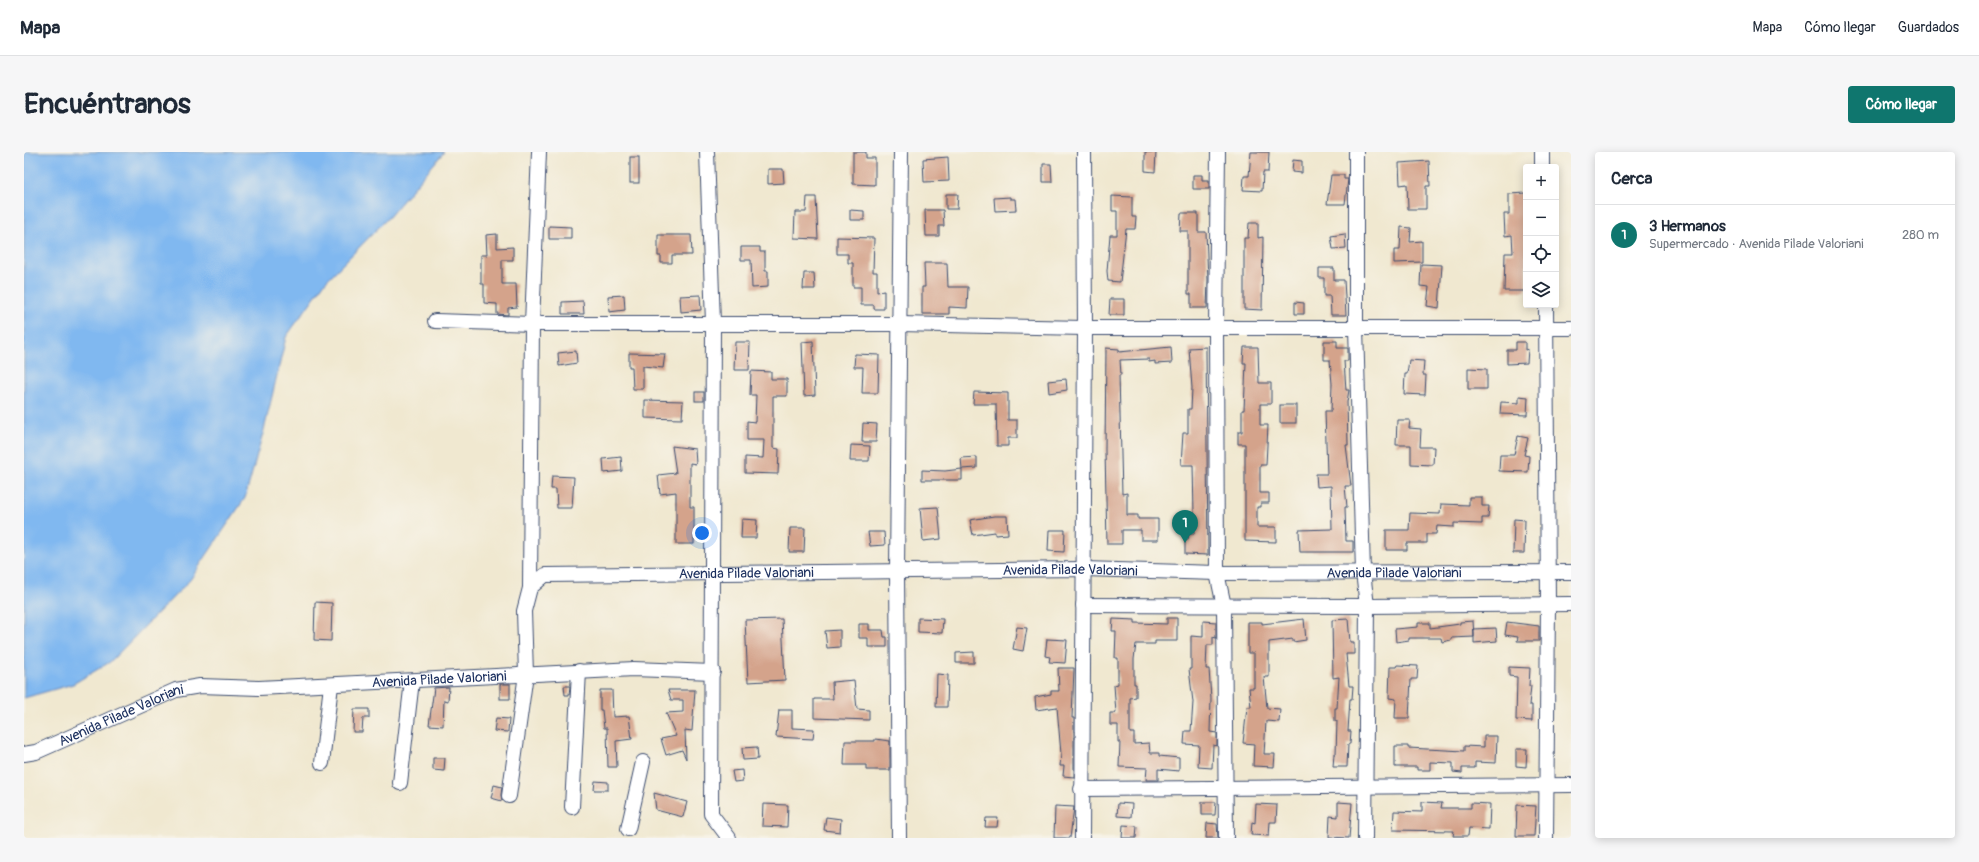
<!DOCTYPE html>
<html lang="es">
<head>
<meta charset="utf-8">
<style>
	:root { --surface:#fff; --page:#f6f6f7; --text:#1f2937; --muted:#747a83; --line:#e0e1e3; --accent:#0f766e }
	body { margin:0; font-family:Pangolin,sans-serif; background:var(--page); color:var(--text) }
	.controls { position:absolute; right:12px; top:12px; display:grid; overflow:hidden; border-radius:4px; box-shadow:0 2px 10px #0003 }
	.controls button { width:36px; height:36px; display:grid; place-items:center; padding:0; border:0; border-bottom:1px solid var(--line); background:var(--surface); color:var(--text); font:20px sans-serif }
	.you { position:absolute; left:678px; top:381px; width:14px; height:14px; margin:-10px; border:3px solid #fff; border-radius:50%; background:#1a73e8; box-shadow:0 0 0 6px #1a73e833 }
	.badge { display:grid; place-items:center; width:26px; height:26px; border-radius:50%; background:var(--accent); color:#fff; font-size:13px; font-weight:700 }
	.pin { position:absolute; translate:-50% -33px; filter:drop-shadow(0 1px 2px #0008) }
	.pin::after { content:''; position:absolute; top:21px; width:14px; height:12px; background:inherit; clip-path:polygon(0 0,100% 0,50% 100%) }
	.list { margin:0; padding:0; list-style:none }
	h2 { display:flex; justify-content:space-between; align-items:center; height:52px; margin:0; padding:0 16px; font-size:17px }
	h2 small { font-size:13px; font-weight:400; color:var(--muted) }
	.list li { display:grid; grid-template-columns:26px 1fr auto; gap:12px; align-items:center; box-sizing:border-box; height:60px; padding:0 16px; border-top:1px solid var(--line) }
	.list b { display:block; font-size:15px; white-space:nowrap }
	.list p { margin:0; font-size:13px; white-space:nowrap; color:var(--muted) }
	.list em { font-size:13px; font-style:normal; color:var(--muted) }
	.icon { flex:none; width:22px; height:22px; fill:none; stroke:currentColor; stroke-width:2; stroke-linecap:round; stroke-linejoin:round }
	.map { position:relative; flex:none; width:1547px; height:686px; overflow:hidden; border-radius:4px }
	header { display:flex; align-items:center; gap:24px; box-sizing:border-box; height:56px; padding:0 20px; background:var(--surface); border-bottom:1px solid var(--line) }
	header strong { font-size:19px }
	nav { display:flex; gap:22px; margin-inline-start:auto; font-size:14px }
	.intro { display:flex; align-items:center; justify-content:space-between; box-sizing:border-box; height:96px; padding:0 24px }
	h1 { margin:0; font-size:28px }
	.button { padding:10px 18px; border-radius:4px; background:var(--accent); color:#fff; font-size:14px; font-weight:700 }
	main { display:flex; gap:24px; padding:0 24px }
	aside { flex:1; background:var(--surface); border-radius:4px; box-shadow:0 2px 10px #0003 }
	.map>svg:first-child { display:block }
	.water { fill:#80b8f0; stroke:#4e74a7 }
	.building { fill:#d4a38b }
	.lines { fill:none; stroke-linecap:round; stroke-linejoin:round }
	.minor-casing { stroke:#3b4b6f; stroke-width:16 }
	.minor { stroke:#fff; stroke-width:14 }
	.labels { text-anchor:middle; stroke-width:3.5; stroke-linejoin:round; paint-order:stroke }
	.street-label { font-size:14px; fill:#1b2f5e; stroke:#f7f3e8 }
</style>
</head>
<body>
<header>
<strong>Mapa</strong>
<nav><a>Mapa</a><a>Cómo llegar</a><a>Guardados</a></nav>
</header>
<div class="intro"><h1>Encuéntranos</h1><a class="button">Cómo llegar</a></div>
<main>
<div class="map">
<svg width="1547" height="686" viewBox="0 0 1547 686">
	<rect width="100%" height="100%" fill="#f7f3e8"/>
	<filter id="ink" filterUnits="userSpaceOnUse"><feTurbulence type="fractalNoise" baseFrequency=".025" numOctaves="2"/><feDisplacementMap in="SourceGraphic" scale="8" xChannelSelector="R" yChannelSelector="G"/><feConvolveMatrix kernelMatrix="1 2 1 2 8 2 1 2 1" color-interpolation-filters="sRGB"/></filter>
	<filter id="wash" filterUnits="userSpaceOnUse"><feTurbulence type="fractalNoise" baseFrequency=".012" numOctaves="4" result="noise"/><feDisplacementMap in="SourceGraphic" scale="16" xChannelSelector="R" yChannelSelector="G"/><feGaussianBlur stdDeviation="0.9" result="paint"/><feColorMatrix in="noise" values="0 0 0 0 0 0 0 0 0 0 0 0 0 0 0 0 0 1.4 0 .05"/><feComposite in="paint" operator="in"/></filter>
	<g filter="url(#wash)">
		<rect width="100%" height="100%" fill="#f0e8d0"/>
		<polygon class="water" points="0,0 420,0 364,66 302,129 262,185 240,278 221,346 166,428 86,510 49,532 0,546"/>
		<g id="blocks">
			<g class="building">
				<polygon points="829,0 842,0 842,6 851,6 851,33 829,32"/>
				<polygon points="1121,0 1132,0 1131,20 1121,19"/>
				<polygon points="1227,0 1245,0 1244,20 1239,20 1238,39 1219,38 1220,24 1225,24"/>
				<rect x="606" y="5" width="9" height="26"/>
				<polygon points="924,5 925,29 900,30 899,7"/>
				<polygon points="1269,8 1278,9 1278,21 1268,20"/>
				<polygon points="1405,9 1406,34 1402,34 1402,57 1384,57 1383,32 1376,33 1375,11"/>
				<polygon points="1019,12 1027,12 1028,30 1019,30"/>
				<polygon points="744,17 759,17 760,31 744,32"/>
				<polygon points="1169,23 1178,23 1178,28 1185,28 1185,37 1169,37"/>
				<polygon points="1307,23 1320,23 1320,27 1324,27 1321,52 1303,52"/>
				<polygon points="1502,41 1502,139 1480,139 1481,101 1489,101 1488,83 1481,84 1480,62 1485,62 1485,42"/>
				<polygon points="922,42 934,42 933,57 922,57"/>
				<polygon points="1088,44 1108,45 1108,65 1112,65 1111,77 1102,77 1096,130 1084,129 1083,119 1086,83 1093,83 1093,59 1088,59"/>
				<polygon points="783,45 792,45 794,87 770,86 771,60 782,60"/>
				<polygon points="986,45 986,47 991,47 992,58 971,59 970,46"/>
				<polygon points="826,58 840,59 840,68 826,68"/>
				<polygon points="901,58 919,58 920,74 915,74 915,84 902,84"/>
				<polygon points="1157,61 1174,61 1174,80 1182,80 1184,128 1183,156 1167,156 1167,142 1164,142 1164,79 1156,79"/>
				<polygon points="1225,71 1234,71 1234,86 1239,85 1238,158 1220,157 1220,86 1224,86"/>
				<polygon points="525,74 547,75 547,87 525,87"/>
				<polygon points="1377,75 1387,76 1386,90 1398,89 1398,110 1370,111 1370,98 1376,98"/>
				<polygon points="473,82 473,96 489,95 489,108 478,108 478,132 492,132 493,155 484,156 484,163 473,162 473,152 460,151 460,132 457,132 457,103 463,103 462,83"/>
				<polygon points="1321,82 1322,96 1309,97 1307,84"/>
				<polygon points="634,83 667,83 668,103 648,103 648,111 637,111 637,104 634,104"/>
				<polygon points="813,85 850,86 849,120 853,120 853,140 860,139 860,157 850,157 850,153 837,153 837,135 829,135 829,111 824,111 824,102 813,102"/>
				<polygon points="717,95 736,95 736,100 741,100 741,119 744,119 744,135 728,136 727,108 717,108"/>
				<polygon points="900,111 923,111 924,135 944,135 943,156 925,155 925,162 898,162 898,135 901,135"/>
				<polygon points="1397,112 1418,113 1415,156 1403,154 1405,135 1396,134"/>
				<polygon points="1295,116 1310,116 1310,128 1320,128 1322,163 1307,163 1306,144 1300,144 1300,126 1295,126"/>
				<polygon points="780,121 790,121 791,137 779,137"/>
				<polygon points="600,143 601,158 585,160 584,144"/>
				<polygon points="676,143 677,158 657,160 656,144"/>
				<polygon points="1086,147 1100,147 1100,163 1085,163"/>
				<polygon points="559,149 560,162 538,162 538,150"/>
				<polygon points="1271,150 1280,151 1280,162 1271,162"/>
				<polygon points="789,189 791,243 780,244 778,190"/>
				<polygon points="1300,189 1313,189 1313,196 1324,196 1324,209 1320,209 1322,238 1325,238 1323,250 1324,293 1322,293 1327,334 1321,334 1323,355 1321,355 1322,389 1329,389 1329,400 1276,400 1275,378 1308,377 1307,334 1293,335 1292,322 1303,322 1301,259 1307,259 1308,232 1306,208 1300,208"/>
				<polygon points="711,190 726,190 725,218 710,218"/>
				<polygon points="1492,190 1501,190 1501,198 1504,197 1503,211 1483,212 1483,198 1492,198"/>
				<polygon points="1147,195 1148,211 1131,212 1131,209 1125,210 1125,207 1096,208 1097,223 1095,223 1098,342 1103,341 1103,363 1114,363 1114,367 1134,367 1134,388 1117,388 1117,378 1098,378 1098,392 1083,392 1081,298 1082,196 1095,197 1095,200"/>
				<polygon points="1182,195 1184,403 1161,402 1161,388 1164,388 1165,382 1170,382 1170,362 1169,313 1157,313 1159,281 1164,281 1164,257 1167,257 1168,236 1165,196"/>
				<polygon points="1220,195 1234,195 1235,231 1247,231 1247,252 1236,252 1236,273 1244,273 1242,313 1236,313 1236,341 1245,341 1245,351 1237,351 1237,355 1233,355 1233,375 1252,375 1252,390 1221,389 1221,292 1214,292 1214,280 1218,280 1218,258 1220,258 1222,211 1219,211"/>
				<polygon points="552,199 553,211 535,214 534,201"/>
				<polygon points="605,201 641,202 639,216 619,214 619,237 609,237 608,215 605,215"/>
				<polygon points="831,202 855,203 854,241 838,241 839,215 830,215"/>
				<polygon points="1385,208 1400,209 1399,223 1402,223 1401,243 1380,242 1381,222 1383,222"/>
				<polygon points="1444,216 1463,217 1463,237 1444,237"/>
				<polygon points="727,219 747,220 747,227 763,227 763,244 749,244 749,296 755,297 754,322 721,321 721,305 739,306 740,288 723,288 723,269 731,270 732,243 726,243"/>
				<polygon points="1042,227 1043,238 1025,241 1024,229"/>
				<rect x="671" y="240" width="9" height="9"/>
				<polygon points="950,240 984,241 984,268 993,268 993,286 984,286 984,294 973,294 972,252 949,252"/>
				<polygon points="1495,244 1504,245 1503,263 1476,262 1477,250 1495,251"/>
				<polygon points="621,248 659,249 658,267 621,266"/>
				<rect x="1256" y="253" width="16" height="18"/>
				<polygon points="1373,268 1386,268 1385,276 1397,277 1396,295 1410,295 1409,313 1387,312 1387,293 1372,293"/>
				<polygon points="839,271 853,272 852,290 838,290"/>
				<polygon points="1494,284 1504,286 1500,303 1505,304 1504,320 1475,319 1476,303 1490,303"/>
				<polygon points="827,293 846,294 845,309 826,309"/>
				<polygon points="648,294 671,297 672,312 666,311 666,355 670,355 670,392 652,392 652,340 636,342 634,323 652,321"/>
				<polygon points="597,305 598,319 580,321 579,307"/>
				<polygon points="953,305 953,316 938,317 937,306"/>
				<polygon points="938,317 938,328 898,328 898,318 921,319"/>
				<polygon points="528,324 550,325 548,356 533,356 532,337 527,337"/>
				<polygon points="1445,345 1458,345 1458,354 1465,354 1464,366 1458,366 1458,372 1430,371 1430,375 1413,374 1412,382 1403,382 1403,391 1383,391 1383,398 1362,398 1362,378 1385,378 1386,361 1416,362 1417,352 1445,353"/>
				<polygon points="914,355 917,387 899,389 896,356"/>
				<polygon points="970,364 983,364 984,382 971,383 971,380 949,383 946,368"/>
				<polygon points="718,367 733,368 732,386 717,386"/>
				<polygon points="1490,367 1501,368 1500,401 1489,401"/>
				<polygon points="766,376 781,376 780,400 765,400"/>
				<polygon points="1025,378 1041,378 1040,400 1024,399"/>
				<polygon points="844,380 860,380 861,393 846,394"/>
				<polygon points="291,450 308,451 307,489 290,488"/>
				<polygon points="894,466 919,467 918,481 894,480"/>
				<polygon points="1143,466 1153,466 1153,489 1131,489 1131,492 1112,492 1110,507 1110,532 1112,532 1112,545 1106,546 1106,581 1110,581 1110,592 1125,591 1126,601 1135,601 1135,604 1155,606 1155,619 1134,617 1134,628 1122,628 1123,616 1095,615 1096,590 1094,590 1094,573 1086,573 1086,561 1092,561 1090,533 1094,532 1094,506 1091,506 1092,479 1088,479 1089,467 1111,468 1111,471 1143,472"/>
				<polygon points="758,467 761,528 724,530 721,468"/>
				<polygon points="1280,467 1282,488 1269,490 1269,487 1245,490 1245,525 1240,525 1243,556 1256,557 1255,570 1242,569 1240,602 1251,602 1250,615 1229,614 1230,592 1219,591 1223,555 1227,555 1225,536 1230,536 1230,501 1224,501 1224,470 1238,470 1238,472"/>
				<polygon points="1324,467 1326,490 1330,490 1330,502 1322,502 1325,534 1329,534 1328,547 1326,547 1324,579 1327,579 1326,592 1324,592 1323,615 1309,615 1310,602 1312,602 1313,569 1311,569 1311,556 1313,556 1315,525 1309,526 1308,468"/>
				<polygon points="1179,469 1192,470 1192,486 1189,485 1189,493 1183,493 1182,517 1185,517 1187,547 1186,580 1193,581 1193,594 1189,593 1188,616 1174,615 1175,593 1160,592 1161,579 1167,579 1169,550 1165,517 1167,517 1167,484 1179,485"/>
				<polygon points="1449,469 1450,485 1427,486 1427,488 1418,490 1417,486 1385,486 1385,488 1372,490 1371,477 1394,475 1394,471 1406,471 1406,476 1436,472 1436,470"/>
				<polygon points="1483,470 1515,474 1515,489 1493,489 1494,485 1481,483"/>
				<polygon points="835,472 845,472 845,478 859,478 860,485 863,485 863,495 844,495 844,486 835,486"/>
				<polygon points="993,475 1003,476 999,499 989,497"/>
				<polygon points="1472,476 1473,489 1450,491 1450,477"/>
				<polygon points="816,478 816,495 803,496 801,479"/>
				<polygon points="1023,487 1043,488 1041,511 1025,510 1026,505 1021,504"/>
				<polygon points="950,500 950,511 932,511 932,501"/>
				<polygon points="1373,513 1394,514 1393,527 1387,527 1385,566 1371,566 1372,547 1365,546 1366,515 1372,515"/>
				<polygon points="1485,515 1506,516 1505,534 1507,534 1505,553 1508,553 1508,569 1492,568 1493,525 1485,524"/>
				<polygon points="1034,516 1050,516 1048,566 1050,566 1050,625 1039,624 1040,614 1036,614 1037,602 1033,555 1012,558 1011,545 1027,542 1027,539 1035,539"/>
				<polygon points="913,522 924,523 923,555 912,555"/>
				<polygon points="830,528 833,557 845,558 845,568 790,566 790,547 809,547 808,530"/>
				<rect x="476" y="532" width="10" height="15"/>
				<polygon points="540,534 546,534 545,543 541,543"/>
				<polygon points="425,535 424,549 420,548 419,574 405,573 410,536"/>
				<polygon points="576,538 588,538 589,565 605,564 608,587 592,589 593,615 584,615 583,576 580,576 578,558 576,558"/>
				<polygon points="644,538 671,538 668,579 661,578 662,607 658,598 642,603 637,587 652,584 642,561 659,560 659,548 647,548"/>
				<polygon points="330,557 345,557 345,566 339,566 338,580 329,580"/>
				<polygon points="755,558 768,558 768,576 790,577 789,587 752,585"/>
				<polygon points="472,566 485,567 484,580 470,579"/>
				<polygon points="1460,584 1473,584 1472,611 1451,610 1451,616 1438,616 1438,621 1429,620 1429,611 1406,610 1406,618 1393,618 1393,615 1371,615 1371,594 1384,594 1384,596 1440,599 1440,594 1460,595"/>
				<polygon points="851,587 866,589 866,618 842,618 842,613 820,613 821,589 851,589"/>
				<polygon points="733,595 734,607 719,608 718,596"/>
				<polygon points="1492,597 1503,597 1502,615 1492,614"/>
				<polygon points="409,606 421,606 420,619 409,618"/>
				<polygon points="718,618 719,629 710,630 708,619"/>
				<polygon points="571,629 584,630 584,638 570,638"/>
				<polygon points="470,633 478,635 477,643 478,649 467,646"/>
				<polygon points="630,641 663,650 659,665 632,658"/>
				<polygon points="1178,650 1192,650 1191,663 1178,663"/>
				<polygon points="1314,650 1328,651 1325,686 1305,685 1306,664 1314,665"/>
				<polygon points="1398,650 1418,651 1417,656 1447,656 1447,651 1466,652 1465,677 1445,676 1444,684 1429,684 1430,679 1369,678 1370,659 1398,660"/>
				<polygon points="1094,651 1108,652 1107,665 1093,664"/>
				<polygon points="739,652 764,653 763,675 738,674"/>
				<polygon points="1232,652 1253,653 1252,670 1246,670 1245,684 1227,683 1228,670 1231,671"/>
				<polygon points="1493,653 1512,654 1510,684 1492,684"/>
				<polygon points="1031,654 1050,655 1046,686 1030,686"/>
				<polygon points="802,665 817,667 816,680 800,678"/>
				<polygon points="962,666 974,666 973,675 961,675"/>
				<polygon points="1183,671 1193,672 1194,686 1182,686"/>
				<polygon points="1099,673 1113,674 1112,686 1098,686"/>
			</g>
		</g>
	</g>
	<g filter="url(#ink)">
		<use href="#blocks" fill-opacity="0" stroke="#3b4b6f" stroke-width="1"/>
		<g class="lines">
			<g class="minor-casing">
				<g id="minor">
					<polyline points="683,0 689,171 687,662 705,686"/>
					<polyline points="1194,0 1192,176 1193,421 1200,454 1202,686"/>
					<polyline points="1332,0 1332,175 1339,420 1343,454 1341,686"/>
					<polyline points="1518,0 1518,15"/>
					<polyline points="411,169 508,172 876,172 1061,176 1547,176"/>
					<polyline points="506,436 508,172 515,0"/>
					<polyline points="1059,453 1343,454 1547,452"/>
					<path id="s1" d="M0,602L12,600L152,538L176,534L235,536L610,517L689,520"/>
					<polyline points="298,611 307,533"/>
					<polyline points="376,631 388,529"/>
					<polyline points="1057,637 1547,633"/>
					<path id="s2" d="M485,644L502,522L500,459L506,436L521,423L1060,417L1193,421L1547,420"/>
					<polyline points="548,655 555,519"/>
					<polyline points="604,677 619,610"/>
					<polyline points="875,686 873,419 877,0"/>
					<polyline points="1058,686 1061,176 1060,0"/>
					<polyline points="1522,686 1524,452 1522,153"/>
				</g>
			</g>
			<use href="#minor" class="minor"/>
		</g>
	</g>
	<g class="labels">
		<g class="street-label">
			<text dy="5" stroke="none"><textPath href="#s2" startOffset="755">Avenida Pilade Valoriani</textPath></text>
			<text dy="5" stroke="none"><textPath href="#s2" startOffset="1079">Avenida Pilade Valoriani</textPath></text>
			<text dy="5" stroke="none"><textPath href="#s2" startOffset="431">Avenida Pilade Valoriani</textPath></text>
			<text dy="5" stroke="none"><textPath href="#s1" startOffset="429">Avenida Pilade Valoriani</textPath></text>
			<text dy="5" stroke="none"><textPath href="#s1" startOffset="105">Avenida Pilade Valoriani</textPath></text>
		</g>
	</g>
</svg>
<div class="controls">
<button>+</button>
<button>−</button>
<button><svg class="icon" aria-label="locate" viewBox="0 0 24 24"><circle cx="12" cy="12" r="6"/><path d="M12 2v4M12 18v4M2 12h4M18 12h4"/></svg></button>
<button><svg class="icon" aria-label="layers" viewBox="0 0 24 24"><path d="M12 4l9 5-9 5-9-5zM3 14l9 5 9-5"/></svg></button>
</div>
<div class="you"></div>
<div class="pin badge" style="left:1161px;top:391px">1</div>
</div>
<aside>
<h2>Cerca<small></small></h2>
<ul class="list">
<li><span class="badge">1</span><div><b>3 Hermanos</b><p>Supermercado · Avenida Pilade Valoriani</p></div><em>280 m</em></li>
</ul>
</aside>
</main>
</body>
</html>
